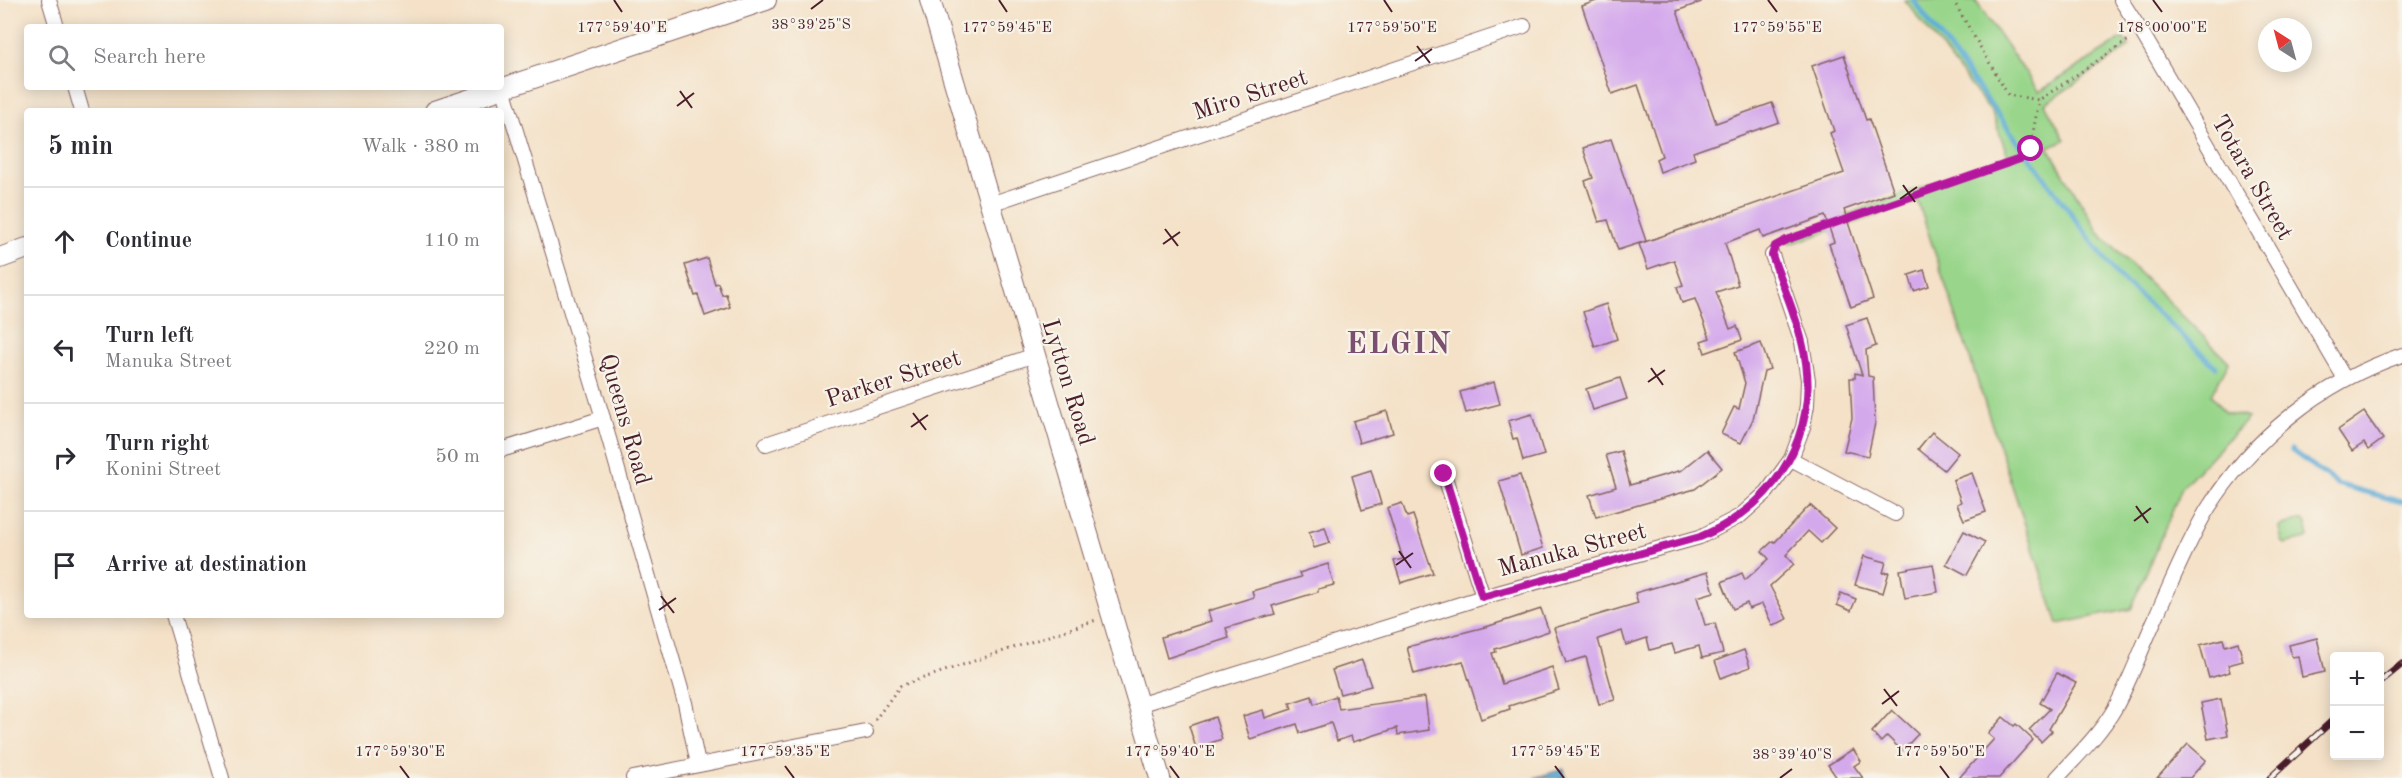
<!DOCTYPE html>
<html lang="en">
<head>
<meta charset="utf-8">
<style>
	:root { --surface:#fff; --page:#f2f2f3; --text:#2b2b33; --muted:#7c7c81; --line:#e1e1e2 }
	body { margin:0; font-family:"Old Standard TT",serif; background:var(--page); color:var(--text) }
	.controls { position:absolute; right:18px; bottom:18px; display:grid; overflow:hidden; border-radius:6px; box-shadow:0 3px 15px #0003 }
	.controls button { width:54px; height:54px; display:grid; place-items:center; padding:0; border:0; border-bottom:2px solid var(--line); background:var(--surface); color:var(--text); font:30px sans-serif }
	.compass { position:absolute; left:2258px; top:18px; width:54px; height:54px; border-radius:50%; background:var(--surface); box-shadow:0 3px 15px #0003; rotate:324deg }
	.stop { position:absolute; width:18px; height:18px; margin:-14px; border:4px solid #b5179e; border-radius:50%; background:#fff }
	.stop.end { background:#b5179e; border-color:#fff; box-shadow:0 2px 6px #0008 }
	.list { margin:0; padding:0; list-style:none }
	h2 { display:flex; justify-content:space-between; align-items:center; height:78px; margin:0; padding:0 24px; font-size:26px }
	h2 small { font-size:20px; font-weight:400; color:var(--muted) }
	.list li { display:grid; grid-template-columns:39px 1fr auto; gap:18px; align-items:center; box-sizing:border-box; height:108px; padding:0 24px; border-top:2px solid var(--line) }
	.list b { display:block; font-size:22px; white-space:nowrap }
	.list p { margin:0; font-size:20px; white-space:nowrap; color:var(--muted) }
	.list em { font-size:20px; font-style:normal; color:var(--muted) }
	.icon { flex:none; width:33px; height:33px; fill:none; stroke:currentColor; stroke-width:2; stroke-linecap:round; stroke-linejoin:round }
	.map { position:relative; flex:none; width:2402px; height:778px; overflow:hidden }
	.search { position:absolute; background:var(--surface); box-shadow:0 3px 15px #0003; left:24px; top:24px; width:480px; height:66px; display:flex; align-items:center; gap:15px; box-sizing:border-box; padding:0 21px; border-radius:6px; color:var(--muted); font-size:22px }
	.panel { position:absolute; background:var(--surface); box-shadow:0 3px 15px #0003; left:24px; top:108px; width:480px; height:510px; border-radius:6px }
	.map>svg:first-child { display:block }
	.green { fill:#99d68b; stroke:#727a5b; stroke-width:1.5 }
	.water { fill:#5cacd7; stroke:#536681; stroke-width:1.5 }
	.lines { fill:none; stroke-linecap:round; stroke-linejoin:round }
	.stream { stroke:#5cacd7; stroke-width:5 }
	.building { fill:#d4a9ec }
	.street-casing { stroke:#866362; stroke-width:16 }
	.secondary-casing { stroke:#866362; stroke-width:22 }
	.path { stroke:#866362; stroke-width:3; stroke-dasharray:1.5 4.5; stroke-linecap:butt }
	.street { stroke:#fff; stroke-width:14 }
	.secondary { stroke:#fff; stroke-width:20 }
	.rail-casing { stroke:#4a1f2b; stroke-width:7 }
	.rail { stroke:#f7f3e8; stroke-width:4.5; stroke-dasharray:14; stroke-linecap:butt }
	.route { stroke:#b5179e; stroke-width:8 }
	.ticks { fill:none; stroke:#4a1f2b; stroke-width:2 }
	.labels { text-anchor:middle; stroke-width:4.5; stroke-linejoin:round; paint-order:stroke }
	.street-label { font-size:24px; fill:#4a1f2b; stroke:#f7f3e8 }
	.district-label { font-size:30px; font-weight:bold; letter-spacing:1.5px; fill:#7a4f6f; stroke:#f7f3e8 }
	.ticks-label { font-size:15px; text-anchor:middle; fill:#4a1f2b; stroke:#f7f3e8; stroke-width:4.5; stroke-linejoin:round; paint-order:stroke }
</style>
</head>
<body>
<div class="map">
<svg width="2402" height="778" viewBox="0 0 2402 778">
	<rect width="100%" height="100%" fill="#f7f3e8"/>
	<filter id="ink" filterUnits="userSpaceOnUse"><feTurbulence type="fractalNoise" baseFrequency=".0167" numOctaves="2"/><feDisplacementMap in="SourceGraphic" scale="12" xChannelSelector="R" yChannelSelector="G"/><feConvolveMatrix kernelMatrix="1 2 1 2 8 2 1 2 1" color-interpolation-filters="sRGB"/></filter>
	<filter id="wash" filterUnits="userSpaceOnUse"><feTurbulence type="fractalNoise" baseFrequency=".008" numOctaves="4" result="noise"/><feDisplacementMap in="SourceGraphic" scale="24" xChannelSelector="R" yChannelSelector="G"/><feGaussianBlur stdDeviation="1.35" result="paint"/><feColorMatrix in="noise" values="0 0 0 0 0 0 0 0 0 0 0 0 0 0 0 0 0 1.4 0 .05"/><feComposite in="paint" operator="in"/></filter>
	<g filter="url(#wash)">
		<rect width="100%" height="100%" fill="#f4e1c7"/>
		<g class="green">
			<polygon points="1905,0 1975,0 2039,92 2123,38 2129,47 2045,104 2065,140 2048,147 2099,233 2229,362 2211,395 2224,412 2248,418 2182,487 2131,609 2058,624 1918,202 1790,244 1787,236 2008,156 1992,113"/>
			<polygon points="2303,520 2306,523 2309,537 2306,539 2285,544 2282,541 2279,528 2282,525"/>
		</g>
		<polygon class="water" points="1564,769 1566,778 1534,778"/>
		<g class="lines">
			<g class="stream">
				<polyline points="1913,0 2116,274 2216,367"/>
				<polyline points="2291,450 2337,484 2402,502"/>
			</g>
		</g>
		<g id="blocks">
			<g class="building">
				<polygon points="1599,0 1701,0 1701,2 1677,11 1716,123 1772,103 1779,122 1693,152 1695,159 1660,172 1656,159 1662,156 1638,85 1612,94 1582,6"/>
				<polygon points="1844,55 1866,120 1869,119 1894,192 1844,210 1873,299 1851,307 1829,244 1834,242 1825,216 1763,238 1760,230 1725,243 1738,285 1716,292 1730,329 1737,326 1742,340 1705,353 1701,341 1710,338 1695,299 1682,303 1677,287 1683,285 1674,260 1648,269 1639,244 1844,173 1830,133 1834,131 1812,66"/>
				<polygon points="1611,139 1646,241 1618,250 1608,220 1599,222 1585,181 1593,178 1583,148"/>
				<polygon points="707,258 715,284 718,283 722,295 726,294 730,307 705,316 698,295 695,296 685,265"/>
				<polygon points="1924,270 1929,286 1914,291 1909,275"/>
				<polygon points="1606,304 1617,339 1595,347 1583,312"/>
				<polygon points="1867,318 1876,346 1866,350 1868,376 1873,377 1875,423 1868,456 1844,451 1852,418 1850,378 1855,378 1855,373 1862,375 1846,325"/>
				<polygon points="1761,343 1770,369 1764,371 1753,419 1741,443 1721,434 1734,407 1739,409 1745,383 1735,352"/>
				<polygon points="1620,378 1627,399 1593,410 1586,389"/>
				<polygon points="1494,382 1500,404 1466,413 1460,392"/>
				<polygon points="1387,411 1393,433 1359,443 1353,421"/>
				<polygon points="2364,412 2383,439 2368,450 2364,443 2352,451 2338,430"/>
				<polygon points="1532,414 1544,455 1523,461 1517,438 1513,439 1508,421"/>
				<polygon points="1932,432 1958,453 1944,470 1918,449"/>
				<polygon points="1707,450 1722,468 1695,489 1596,517 1589,495 1616,487 1606,455 1621,451 1630,485 1682,470"/>
				<polygon points="1371,470 1381,504 1362,510 1352,476"/>
				<polygon points="1972,473 1986,512 1964,520 1957,504 1961,502 1953,480"/>
				<polygon points="1520,475 1543,548 1521,555 1499,481"/>
				<polygon points="1402,503 1407,517 1413,515 1433,573 1401,583 1394,561 1403,559 1387,508"/>
				<polygon points="1810,505 1835,528 1821,543 1808,531 1786,555 1794,564 1770,586 1787,619 1773,626 1762,604 1749,609 1747,603 1733,609 1722,582 1742,573 1745,580 1769,559 1762,551 1773,541 1775,542"/>
				<polygon points="1325,527 1330,543 1314,548 1309,532"/>
				<polygon points="1964,531 1985,542 1967,575 1946,564"/>
				<polygon points="1864,556 1886,562 1883,573 1889,572 1883,593 1855,585"/>
				<polygon points="1328,564 1334,585 1318,589 1318,592 1272,606 1275,614 1226,628 1229,638 1167,658 1161,637 1211,621 1208,611 1254,597 1252,591 1301,577 1299,573"/>
				<polygon points="1933,564 1938,592 1905,598 1900,570"/>
				<polygon points="1708,572 1714,592 1697,597 1705,625 1715,623 1723,653 1702,658 1699,646 1675,653 1672,644 1650,650 1647,638 1626,645 1622,631 1598,639 1615,700 1599,704 1586,657 1566,663 1554,628 1638,603 1635,593"/>
				<polygon points="1841,593 1856,599 1851,611 1837,605"/>
				<polygon points="1541,609 1549,631 1495,649 1496,652 1492,653 1502,684 1552,667 1559,690 1509,706 1510,709 1481,719 1463,661 1414,674 1407,647 1489,626"/>
				<polygon points="2317,638 2325,672 2302,677 2298,656 2292,657 2289,645"/>
				<polygon points="2223,639 2225,646 2238,642 2243,661 2228,665 2230,672 2209,678 2200,645"/>
				<polygon points="1744,650 1750,667 1721,678 1715,661"/>
				<polygon points="1362,660 1371,686 1340,694 1332,670"/>
				<polygon points="2057,673 2076,683 2049,729 2052,731 2041,742 2029,730 2050,709 2040,703"/>
				<polygon points="1312,696 1314,704 1336,696 1339,709 1425,697 1429,730 1398,735 1397,728 1353,742 1351,736 1337,741 1331,723 1300,733 1297,724 1250,739 1243,716 1263,710 1265,718 1292,709 1290,703"/>
				<polygon points="2221,699 2228,735 2208,739 2201,703"/>
				<polygon points="1892,710 1918,734 1902,751 1887,736 1881,742 1872,732"/>
				<polygon points="1215,717 1222,739 1196,748 1189,726"/>
				<polygon points="2003,717 2014,726 2016,724 2033,740 1999,778 1959,778 1994,739 1988,734"/>
				<polygon points="2188,744 2206,760 2190,778 2157,778"/>
				<polygon points="1853,749 1861,761 1854,766 1863,778 1837,778 1828,765"/>
			</g>
		</g>
	</g>
	<g filter="url(#ink)">
		<use href="#blocks" fill-opacity="0" stroke="#866362" stroke-width="1.5"/>
		<g class="lines">
			<g class="street-casing">
				<g id="street">
					<polyline points="49,0 57,27"/>
					<polyline points="2121,0 2141,31 2345,379"/>
					<polyline points="75,87 82,111"/>
					<polyline points="503,88 603,418 685,703 698,764"/>
					<polyline points="990,204 1524,26"/>
					<polyline points="766,444 1035,355"/>
					<polyline points="501,450 603,418"/>
					<polyline points="1791,459 1895,514"/>
					<polyline points="1444,474 1483,597"/>
					<polyline points="173,615 222,778"/>
					<polyline points="1138,705 1483,597 1700,537 1740,516 1767,492 1791,459 1803,427 1807,405 1808,380 1802,342 1772,255"/>
					<polyline points="633,778 866,732"/>
					<path d="M2057,778C2077,756 2100,734 2115,708C2131,679 2142,647 2156,617C2172,581 2187,544 2207,510C2253,437 2320,383 2402,355"/>
				</g>
			</g>
			<g class="secondary-casing">
				<g id="secondary">
					<polyline points="930,0 1160,778"/>
					<polyline points="435,111 766,0"/>
					<polyline points="0,258 27,248"/>
				</g>
			</g>
			<g class="path">
				<polyline points="1953,0 2008,95 2039,100 2130,39"/>
				<polyline points="1780,243 2020,159 2030,149 2039,100"/>
				<polyline points="875,720 900,686 1096,620"/>
			</g>
			<use href="#street" class="street"/>
			<use href="#secondary" class="secondary"/>
			<g class="rail-casing">
				<g id="rail">
					<polyline points="2380,682 2402,664"/>
					<polyline points="2270,778 2334,719"/>
				</g>
			</g>
			<use href="#rail" class="rail"/>
		</g>
	</g>
	<g class="lines" filter="url(#ink)">
		<path class="route" d="M1444,474L1482,597L1700,537C1714,531 1728,524 1740,515C1796,474 1819,409 1802,342C1795,312 1782,284 1772,255L1775,246L1786,240L2020,159L2031,149"/>
	</g>
	<path class="ticks" d="M614,0L622,12M999,0L1007,12M1384,0L1392,12M1768,0L1777,12M2153,0L2162,12M811,9L823,0M1417,46L1430,63M1415,61L1432,49M680,91L692,108M677,106L694,93M1903,185L1915,202M1900,199L1917,187M1165,229L1178,246M1163,244L1180,232M1651,368L1663,385M1648,382L1665,370M913,413L926,430M911,427L928,415M2136,506L2148,523M2134,521L2151,508M1399,551L1411,568M1396,565L1413,553M661,596L674,613M659,610L676,598M1884,689L1897,706M1882,704L1899,691M400,766L409,778M785,766L794,778M1170,766L1179,778M1555,766L1564,778M1940,766L1949,778M1780,778L1792,769"/>
	<g class="labels">
		<g class="street-label">
			<text transform="translate(1250 94) rotate(-18)" y="8">Miro Street</text>
			<text transform="translate(2253 177) rotate(60)" y="8">Totara Street</text>
			<text transform="translate(893 378) rotate(-18)" y="8">Parker Street</text>
			<text transform="translate(1069 382) rotate(73)" y="8">Lytton Road</text>
			<text transform="translate(626 419) rotate(74)" y="8">Queens Road</text>
			<text transform="translate(1572 549) rotate(-15)" y="8">Manuka Street</text>
		</g>
		<g class="district-label">
			<text x="1399" y="353">ELGIN</text>
		</g>
	</g>
	<g class="ticks-label">
		<text x="811" y="29">38°39'25"S</text>
		<text x="622" y="32">177°59'40"E</text>
		<text x="1007" y="32">177°59'45"E</text>
		<text x="1392" y="32">177°59'50"E</text>
		<text x="1777" y="32">177°59'55"E</text>
		<text x="2162" y="32">178°00'00"E</text>
		<text x="400" y="756">177°59'30"E</text>
		<text x="785" y="756">177°59'35"E</text>
		<text x="1170" y="756">177°59'40"E</text>
		<text x="1555" y="756">177°59'45"E</text>
		<text x="1940" y="756">177°59'50"E</text>
		<text x="1792" y="759">38°39'40"S</text>
	</g>
</svg>
<div class="controls">
<button>+</button>
<button>−</button>
</div>
<svg class="compass" viewBox="-18 -18 36 36"><path d="M0-13l5 13h-10z" fill="#e53935"/><path d="M0 13l5-13h-10z" fill="#7c7c81"/></svg>
<div class="stop" style="left:2031px;top:149px"></div>
<div class="stop end" style="left:1444px;top:474px"></div>
<div class="search"><svg class="icon" aria-label="search" viewBox="0 0 24 24"><circle cx="10" cy="10" r="6"/><path d="M15 15l6 6"/></svg>Search here</div>
<section class="panel">
<h2>5 min<small>Walk · 380 m</small></h2>
<ul class="list">
<li><svg class="icon" aria-label="ahead" viewBox="0 0 24 24"><path d="M12 20V5M6 11l6-6 6 6"/></svg><div><b>Continue</b></div><em>110 m</em></li>
<li><svg class="icon" aria-label="left" viewBox="0 0 24 24"><path d="M17 20v-9H6M10 6l-5 5 5 5"/></svg><div><b>Turn left</b><p>Manuka Street</p></div><em>220 m</em></li>
<li><svg class="icon" aria-label="right" viewBox="0 0 24 24"><path d="M7 20v-9h11M14 6l5 5-5 5"/></svg><div><b>Turn right</b><p>Konini Street</p></div><em>50 m</em></li>
<li><svg class="icon" aria-label="arrive" viewBox="0 0 24 24"><path d="M6 21V4h12l-3 4 3 4H6"/></svg><div><b>Arrive at destination</b></div></li>
</ul>
</section>
</div>
</body>
</html>
